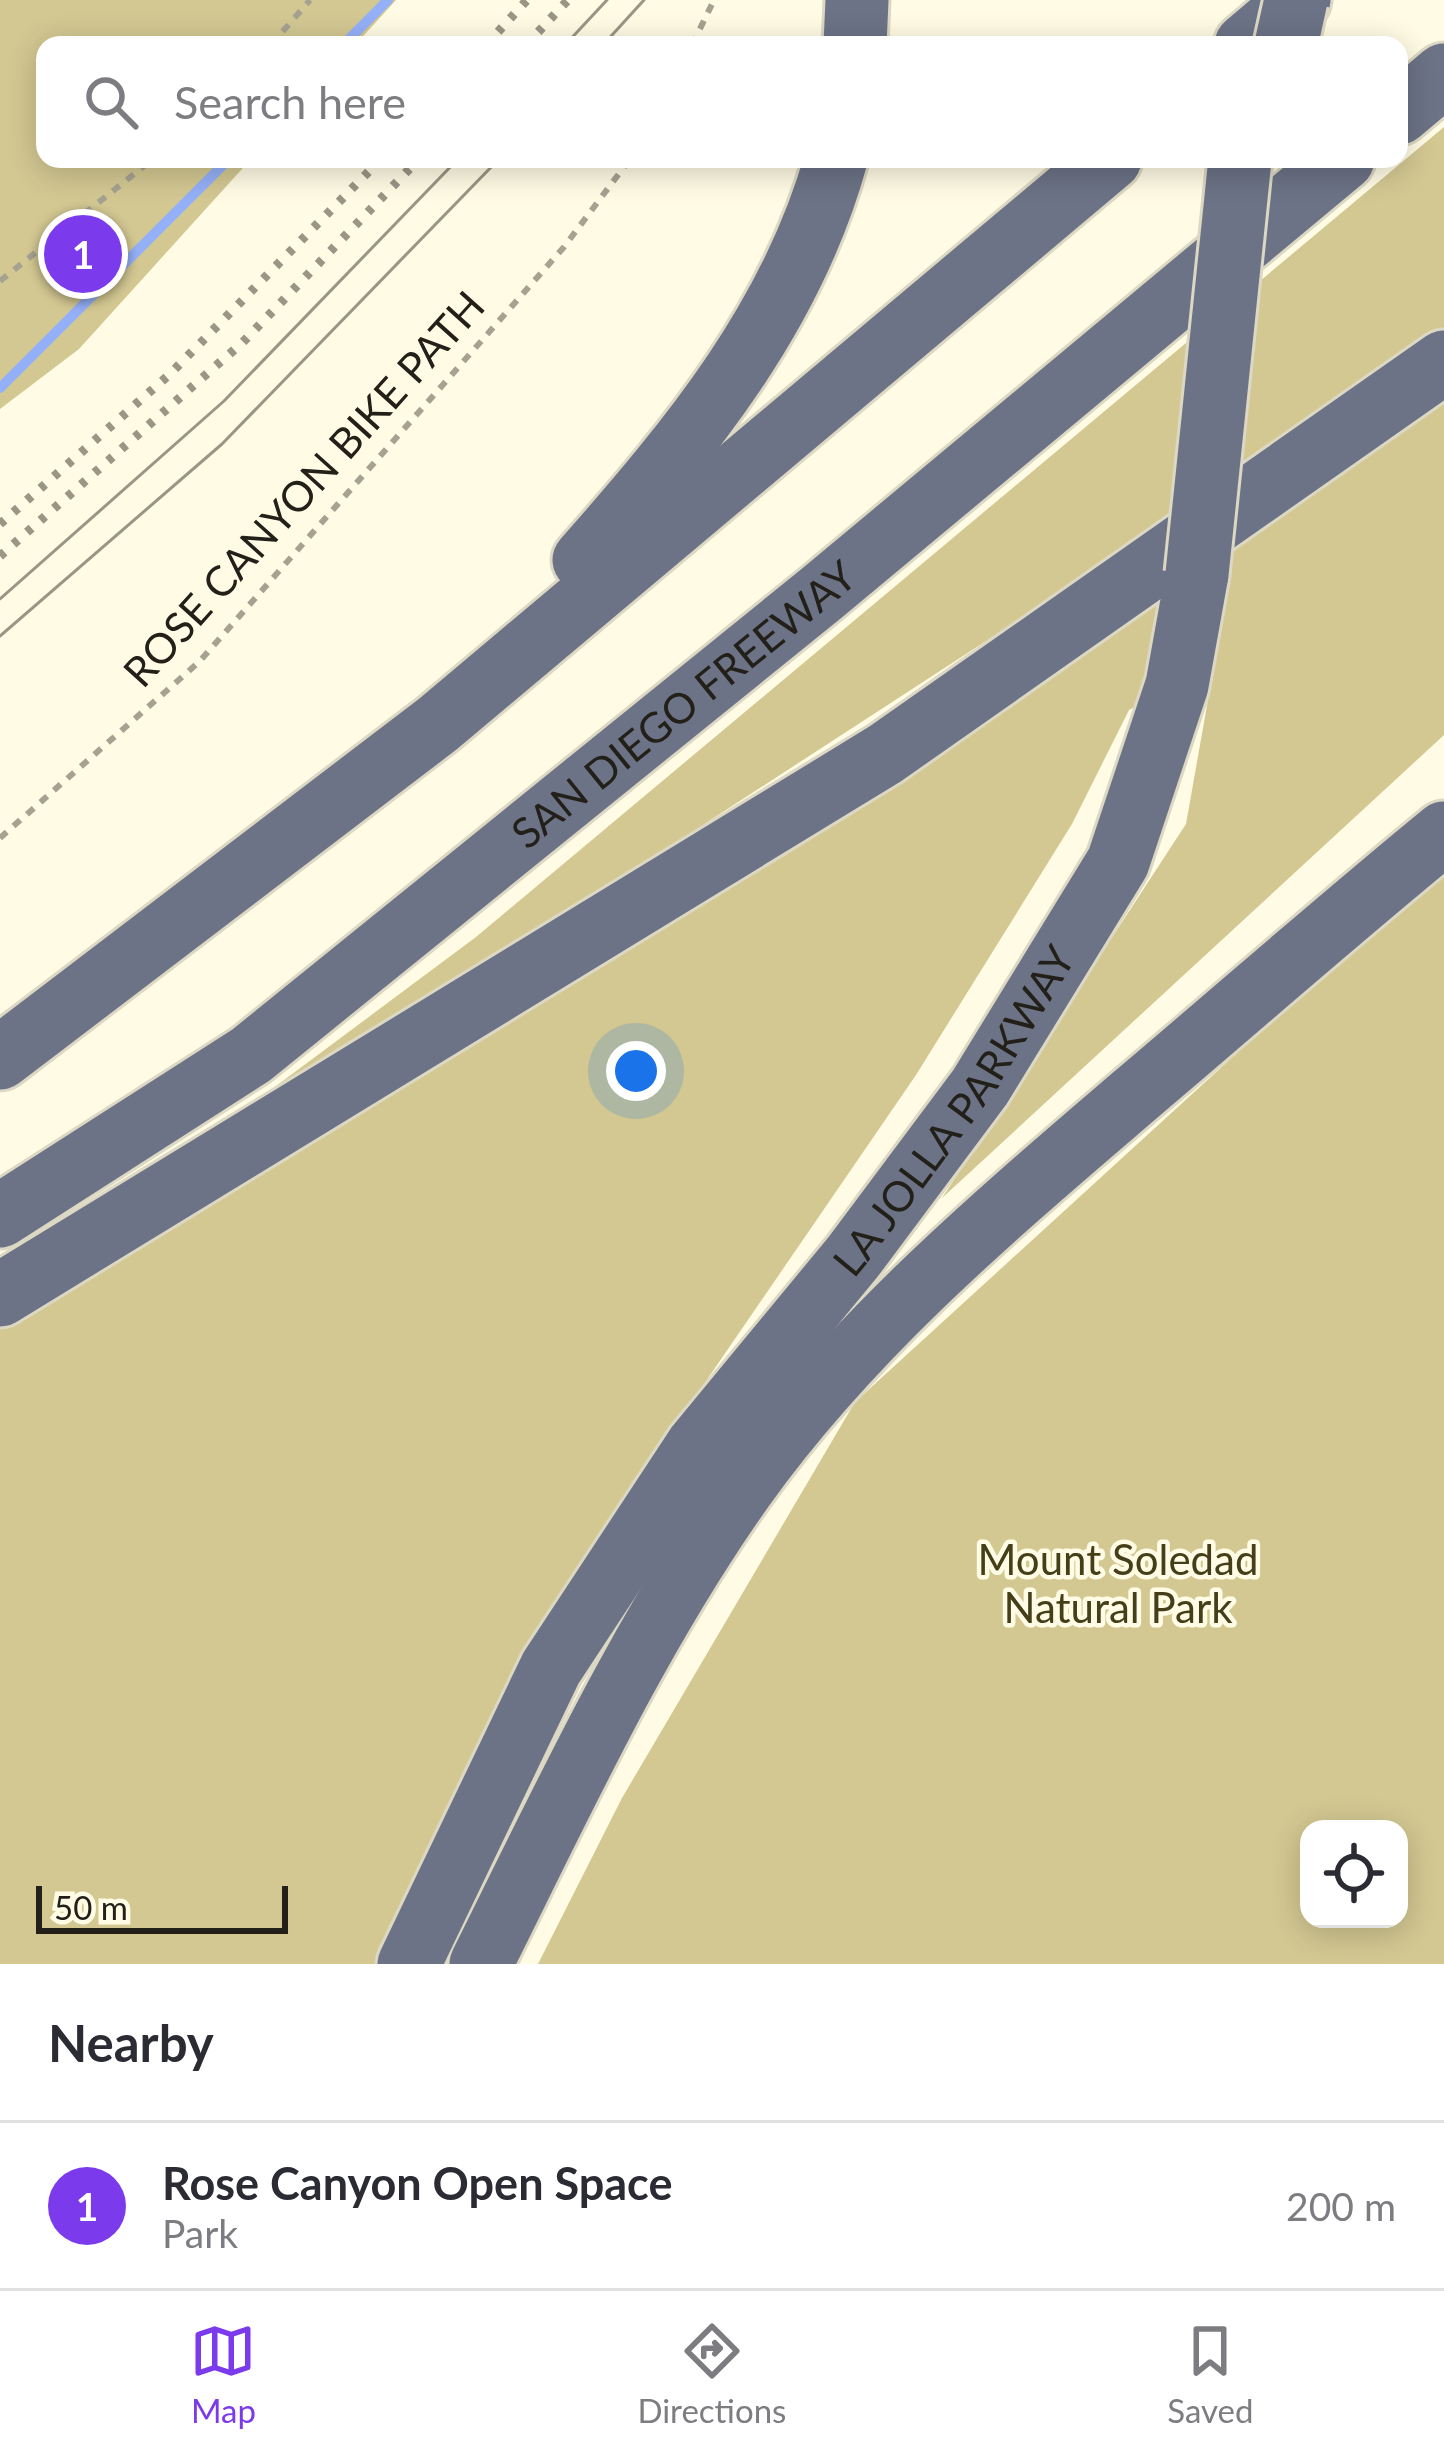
<!DOCTYPE html>
<html lang="en">
<head>
<meta charset="utf-8">
<style>
	:root { --surface:#fff; --page:#f7f7f7; --text:#2b2b33; --muted:#7c7c81; --line:#e1e1e2; --accent:#7c3aed }
	body { margin:0; font-family:Lato,sans-serif; background:var(--page); color:var(--text) }
	.controls { position:absolute; right:36px; bottom:36px; display:grid; overflow:hidden; border-radius:24px; box-shadow:0 6px 30px #0003 }
	.controls button { width:108px; height:108px; display:grid; place-items:center; padding:0; border:0; border-bottom:3px solid var(--line); background:var(--surface); color:var(--text); font:60px sans-serif }
	.scale { position:absolute; left:36px; bottom:30px; width:252px; box-sizing:border-box; padding-left:12px; border:6px solid #222018; border-top:0; font-size:33px; line-height:42px; white-space:nowrap; color:#222018; -webkit-text-stroke:9px #fffbe4; paint-order:stroke }
	.you { position:absolute; left:636px; top:1071px; width:42px; height:42px; margin:-30px; border:9px solid #fff; border-radius:50%; background:#1a73e8; box-shadow:0 0 0 18px #1a73e833 }
	.badge { display:grid; place-items:center; width:78px; height:78px; border-radius:50%; background:var(--accent); color:#fff; font-size:39px; font-weight:700 }
	.pin { position:absolute; translate:-50% -50%; border:6px solid #fff; box-shadow:0 3px 12px #0006 }
	.list { margin:0; padding:0; list-style:none }
	h2 { display:flex; justify-content:space-between; align-items:center; height:156px; margin:0; padding:0 48px; font-size:51px }
	h2 small { font-size:39px; font-weight:400; color:var(--muted) }
	.list li { display:grid; grid-template-columns:78px 1fr auto; gap:36px; align-items:center; box-sizing:border-box; height:168px; padding:0 48px; border-top:3px solid var(--line) }
	.list b { display:block; font-size:45px; white-space:nowrap }
	.list p { margin:0; font-size:39px; white-space:nowrap; color:var(--muted) }
	.list em { font-size:39px; font-style:normal; color:var(--muted) }
	.icon { flex:none; width:66px; height:66px; fill:none; stroke:currentColor; stroke-width:2; stroke-linecap:round; stroke-linejoin:round }
	.map { position:relative; flex:none; width:1444px; height:1964px; overflow:hidden }
	.search { position:absolute; background:var(--surface); box-shadow:0 6px 30px #0003; left:36px; right:36px; top:36px; height:132px; display:flex; align-items:center; gap:30px; box-sizing:border-box; padding:0 42px; border-radius:24px; color:var(--muted); font-size:45px }
	.sheet { height:324px; background:var(--surface) }
	nav { display:flex; justify-content:space-around; align-items:center; box-sizing:border-box; height:168px; border-top:3px solid var(--line); background:var(--surface); font-size:33px; color:var(--muted) }
	nav a { display:grid; justify-items:center; gap:6px }
	nav .on { color:var(--accent) }
	.map>svg:first-child { display:block }
	.green { fill:#d3c892; fill-rule:evenodd }
	.lines { fill:none; stroke-linecap:round; stroke-linejoin:round }
	.stream { stroke:#94b0f8; stroke-width:10 }
	.highway-casing { stroke:#dcd8c3; stroke-width:69 }
	.path { stroke:#a6a291; stroke-width:6; stroke-dasharray:9 9; stroke-linecap:butt }
	.highway { stroke:#6c7386; stroke-width:63 }
	.tram { stroke:#9a9686; stroke-width:3 }
	.rail { stroke:#9a9686; stroke-width:9; stroke-dasharray:6 12; stroke-linecap:butt }
	.highway-bridge-casing { stroke:#dcd8c3; stroke-width:69; stroke-linecap:butt }
	.highway-bridge { stroke:#6c7386; stroke-width:63 }
	.labels { text-anchor:middle; stroke-width:9; stroke-linejoin:round; paint-order:stroke }
	.street-label { font-size:42px; fill:#222018; stroke:#fffbe4 }
	.park-label { font-size:42px; fill:#453e19; stroke:#fffbe4 }
</style>
</head>
<body>
<div class="map">
<svg width="1444" height="1964" viewBox="0 0 1444 1964">
	<rect width="100%" height="100%" fill="#fffbe4"/>
	<g class="green">
		<polygon points="0,0 396,0 355,45 45,45 45,159 251,159 79,349 0,409"/>
		<polygon points="1444,127 1444,335 1306,433 260,1113 256,1101 476,937"/>
		<polygon points="1444,386 1444,735 942,1198 1186,824 1214,666 1129,710 1072,824 916,1075 560,1594 383,1964 0,1964 0,1316 201,1210 1107,627"/>
		<path d="M1444,864V1964H538L622,1798L855,1402ZM1309,1829H1399V1919H1309Z"/>
	</g>
	<g class="lines">
		<g class="stream">
			<polyline points="343,45 388,0"/>
			<polyline points="0,388 229,159"/>
		</g>
		<g class="highway-casing">
			<g id="highway">
				<polyline points="855,45 857,0"/>
				<polyline points="1246,45 1299,0"/>
				<polyline points="1399,113 1444,75"/>
				<path d="M584,560C691,439 792,317 836,159"/>
				<polyline points="0,1058 438,724 1110,159"/>
				<path id="s1" d="M0,1216L251,1055L822,593L1343,159"/>
				<polyline points="0,1295 885,754 1444,362"/>
				<path id="s2" d="M409,1964L551,1668L697,1446L853,1257L980,1087L1118,862L1177,685L1197,574"/>
				<path d="M481,1964C562,1802 638,1636 743,1488C851,1337 993,1217 1133,1097C1237,1009 1339,919 1444,833"/>
			</g>
		</g>
		<g class="path">
			<polyline points="271,45 310,0"/>
			<polyline points="692,45 714,0"/>
			<polyline points="0,281 153,159"/>
			<polyline points="0,838 199,662 564,247 630,159"/>
		</g>
		<use href="#highway" class="highway"/>
		<g class="tram">
			<polyline points="565,45 607,0"/>
			<polyline points="603,45 644,0"/>
			<polyline points="0,599 224,401 458,159"/>
			<polyline points="0,636 222,444 499,159"/>
		</g>
		<g class="rail">
			<polyline points="486,45 527,0"/>
			<polyline points="526,45 568,0"/>
			<polyline points="0,524 170,374 381,159"/>
			<polyline points="0,556 243,342 419,159"/>
		</g>
		<g class="highway-bridge-casing">
			<g id="highway-bridge">
				<polyline points="1286,45 1296,0"/>
				<polyline points="1197,574 1240,159"/>
			</g>
		</g>
		<use href="#highway-bridge" class="highway-bridge"/>
	</g>
	<g class="labels">
		<g class="street-label">
			<text transform="translate(304 489) rotate(-48)" y="15">ROSE CANYON BIKE PATH</text>
			<text dy="15" stroke="none"><textPath href="#s1" startOffset="855">SAN DIEGO FREEWAY</textPath></text>
			<text dy="15" stroke="none"><textPath href="#s2" startOffset="1017">LA JOLLA PARKWAY</textPath></text>
		</g>
		<g class="park-label">
			<text x="1118" y="1575">Mount Soledad<tspan x="1118" dy="48">Natural Park</tspan></text>
		</g>
	</g>
</svg>
<div class="controls">
<button><svg class="icon" aria-label="locate" viewBox="0 0 24 24"><circle cx="12" cy="12" r="6"/><path d="M12 2v4M12 18v4M2 12h4M18 12h4"/></svg></button>
</div>
<div class="scale">50 m</div>
<div class="you"></div>
<div class="pin badge" style="left:83px;top:254px">1</div>
<div class="search"><svg class="icon" aria-label="search" viewBox="0 0 24 24"><circle cx="10" cy="10" r="6"/><path d="M15 15l6 6"/></svg>Search here</div>
</div>
<section class="sheet">
<h2>Nearby<small></small></h2>
<ul class="list">
<li><span class="badge">1</span><div><b>Rose Canyon Open Space</b><p>Park</p></div><em>200 m</em></li>
</ul>
</section>
<nav>
<a class="on"><svg class="icon" aria-label="map" viewBox="0 0 24 24"><path d="M3 6l6-2 6 2 6-2v14l-6 2-6-2-6 2zM9 4v14M15 6v14"/></svg>Map</a>
<a><svg class="icon" aria-label="directions" viewBox="0 0 24 24"><path d="M12 3l9 9-9 9-9-9zM9 14v-3h6M13 9l2 2-2 2"/></svg>Directions</a>
<a><svg class="icon" aria-label="saved" viewBox="0 0 24 24"><path d="M7 4h10v16l-5-4-5 4z"/></svg>Saved</a>
</nav>
</body>
</html>
